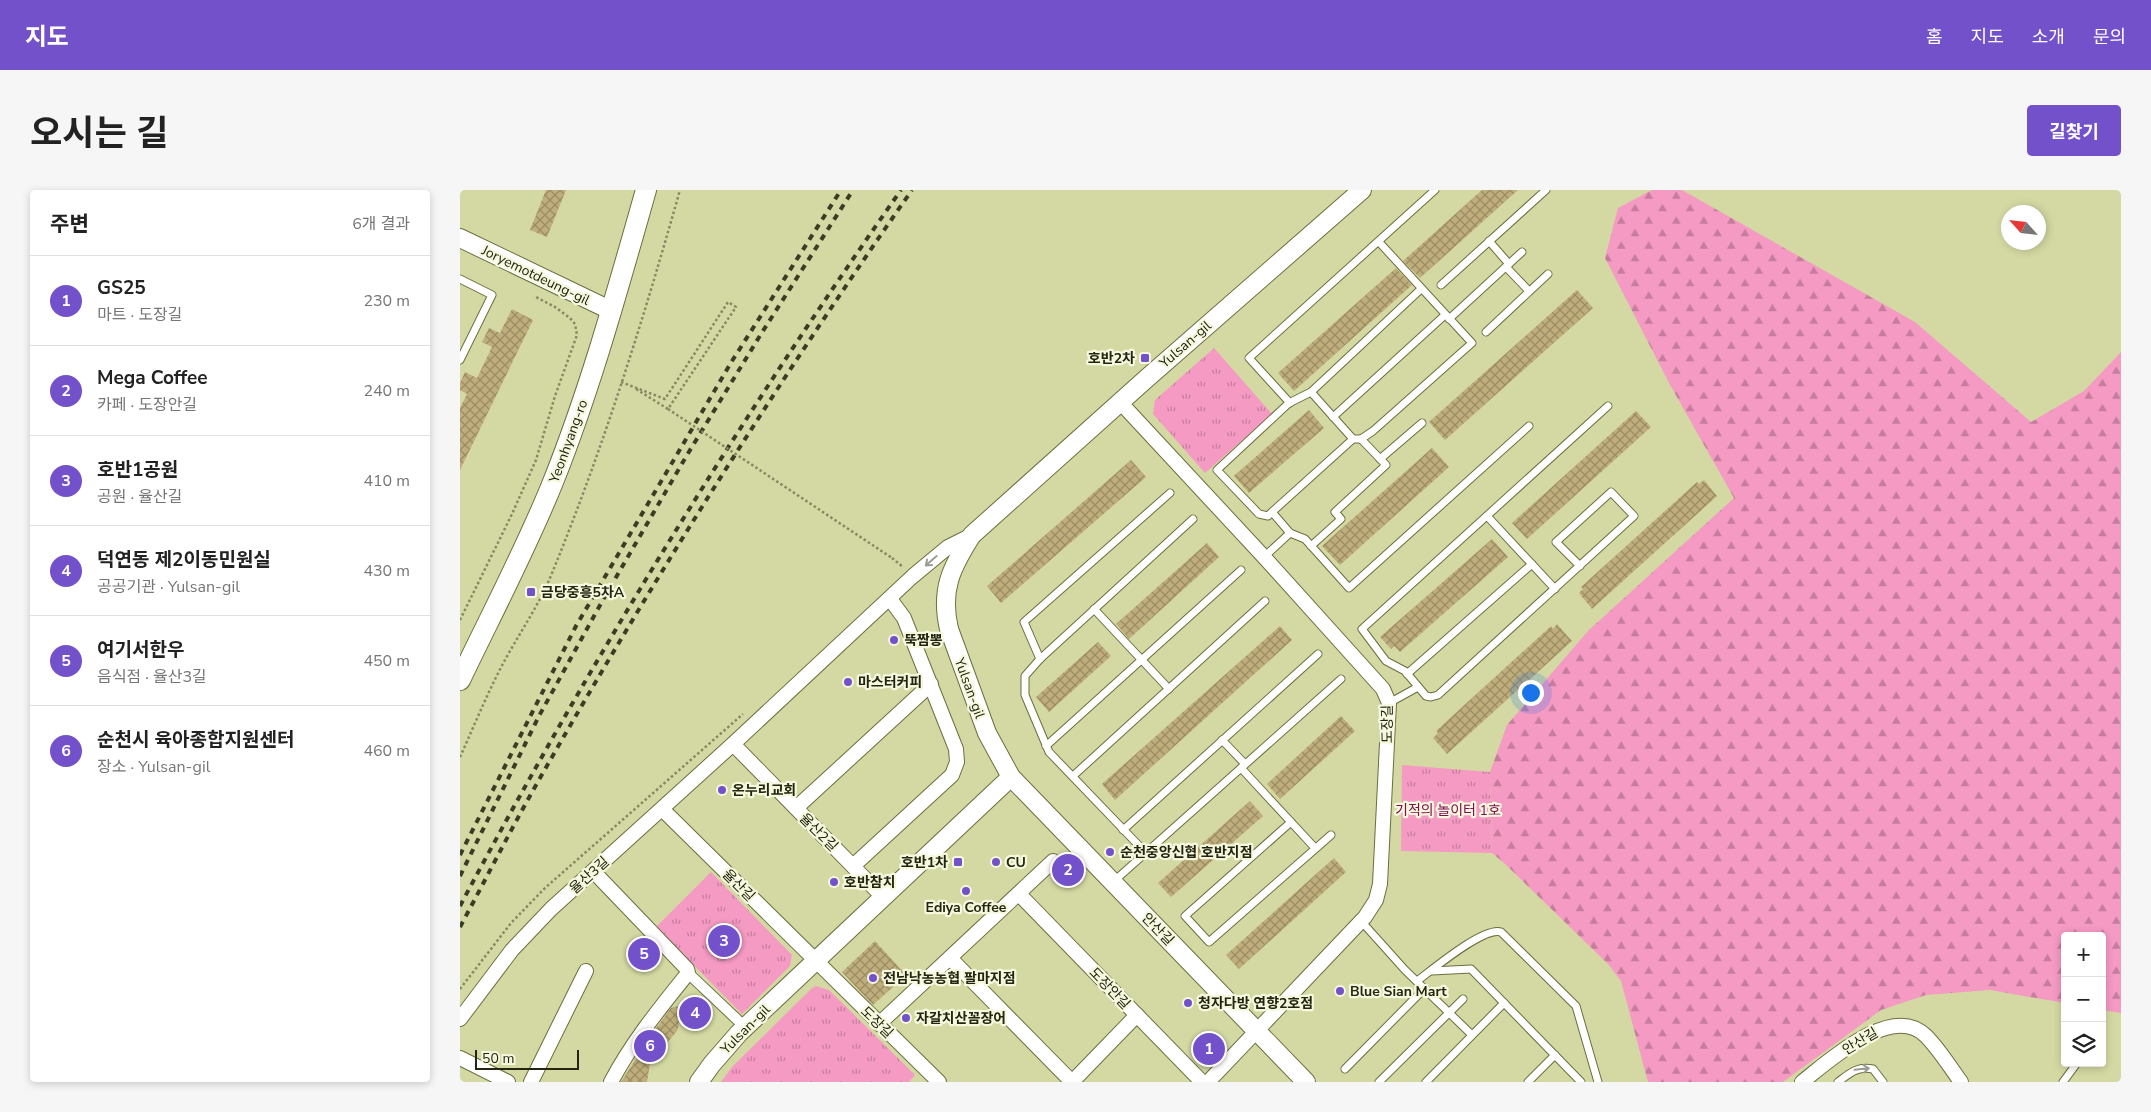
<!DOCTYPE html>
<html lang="ko">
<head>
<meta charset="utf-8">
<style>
	:root { --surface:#fff; --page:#f6f6f6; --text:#222; --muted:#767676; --line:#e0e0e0; --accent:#7351ca }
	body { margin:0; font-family:"Nunito Sans","Noto Sans KR",sans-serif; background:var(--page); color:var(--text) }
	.controls { position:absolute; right:15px; bottom:15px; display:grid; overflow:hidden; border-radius:5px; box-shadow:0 2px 8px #0003 }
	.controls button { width:45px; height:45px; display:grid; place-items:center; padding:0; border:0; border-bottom:1px solid var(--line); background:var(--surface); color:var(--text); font:25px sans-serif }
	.compass { position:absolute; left:1541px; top:15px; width:45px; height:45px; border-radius:50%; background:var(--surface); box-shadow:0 2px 8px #0003; rotate:297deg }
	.scale { position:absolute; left:15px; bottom:12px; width:104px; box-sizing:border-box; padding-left:5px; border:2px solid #232510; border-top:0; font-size:14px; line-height:18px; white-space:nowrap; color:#232510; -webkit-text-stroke:4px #f5f8dd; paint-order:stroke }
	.you { position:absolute; left:1070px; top:502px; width:18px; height:18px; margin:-12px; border:4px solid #fff; border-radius:50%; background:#1a73e8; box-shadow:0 0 0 8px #1a73e833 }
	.badge { display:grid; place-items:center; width:32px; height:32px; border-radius:50%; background:var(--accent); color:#fff; font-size:16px; font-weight:700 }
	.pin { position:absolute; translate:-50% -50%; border:2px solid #fff; box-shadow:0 1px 5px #0006 }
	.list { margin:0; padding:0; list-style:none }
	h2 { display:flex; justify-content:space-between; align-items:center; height:65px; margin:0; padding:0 20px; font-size:21px }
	h2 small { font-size:16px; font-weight:400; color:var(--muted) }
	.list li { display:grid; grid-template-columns:32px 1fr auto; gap:15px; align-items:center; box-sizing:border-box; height:90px; padding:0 20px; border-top:1px solid var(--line) }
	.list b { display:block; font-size:19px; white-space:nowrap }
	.list p { margin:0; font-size:16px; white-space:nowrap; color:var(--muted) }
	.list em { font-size:16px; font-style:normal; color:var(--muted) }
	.icon { flex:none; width:28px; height:28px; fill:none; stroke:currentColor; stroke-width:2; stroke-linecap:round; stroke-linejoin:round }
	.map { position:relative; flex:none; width:1661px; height:892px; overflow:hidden; border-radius:5px }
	header { display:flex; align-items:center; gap:30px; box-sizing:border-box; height:70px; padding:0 25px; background:var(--accent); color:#fff }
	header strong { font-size:24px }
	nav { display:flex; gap:28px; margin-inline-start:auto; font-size:18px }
	.intro { display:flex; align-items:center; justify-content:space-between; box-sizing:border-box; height:120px; padding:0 30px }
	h1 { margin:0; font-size:35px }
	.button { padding:12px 22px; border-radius:5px; background:var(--accent); color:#fff; font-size:18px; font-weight:700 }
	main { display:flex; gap:30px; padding:0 30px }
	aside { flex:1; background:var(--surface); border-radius:5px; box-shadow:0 2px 8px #0003 }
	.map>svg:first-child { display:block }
	.forest { fill:url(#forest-firs) }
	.park { fill:url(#park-tufts) }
	.building { fill:url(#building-cross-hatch) }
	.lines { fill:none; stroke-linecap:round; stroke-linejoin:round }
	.service-casing { stroke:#6b6f3d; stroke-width:9 }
	.pedestrian-casing { stroke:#6b6f3d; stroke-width:12 }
	.minor-casing { stroke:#6b6f3d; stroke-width:16 }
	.tertiary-casing { stroke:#6b6f3d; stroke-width:20 }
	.secondary-casing { stroke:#6b6f3d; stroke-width:22 }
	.path { stroke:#858961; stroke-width:2.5; stroke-dasharray:2.5 2.5; stroke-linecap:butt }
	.service { stroke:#fff; stroke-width:7 }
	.pedestrian { stroke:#fff; stroke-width:10 }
	.minor { stroke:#fff; stroke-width:14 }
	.tertiary { stroke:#fff; stroke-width:18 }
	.secondary { stroke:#fff; stroke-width:20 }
	.rail { stroke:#3a3c23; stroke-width:4; stroke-dasharray:6 6; stroke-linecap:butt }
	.path-bridge { stroke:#858961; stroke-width:2.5; stroke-dasharray:2.5 2.5; stroke-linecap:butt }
	.oneway { stroke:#9c9d93 }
	.poi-dot { fill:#7351ca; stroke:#f5f8dd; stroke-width:2 }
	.labels { text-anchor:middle; stroke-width:4.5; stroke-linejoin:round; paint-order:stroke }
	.street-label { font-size:14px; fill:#232510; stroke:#f5f8dd }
	.poi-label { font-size:14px; font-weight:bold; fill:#232510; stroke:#f5f8dd; text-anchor:start }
	.park-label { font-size:14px; fill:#800c51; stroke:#f5f8dd }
</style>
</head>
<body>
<header>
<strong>지도</strong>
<nav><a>홈</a><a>지도</a><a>소개</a><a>문의</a></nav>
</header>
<div class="intro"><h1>오시는 길</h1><a class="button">길찾기</a></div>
<main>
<aside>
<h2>주변<small>6개 결과</small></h2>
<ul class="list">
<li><span class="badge">1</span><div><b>GS25</b><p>마트 · 도장길</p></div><em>230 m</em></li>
<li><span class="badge">2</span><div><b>Mega Coffee</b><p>카페 · 도장안길</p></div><em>240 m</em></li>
<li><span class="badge">3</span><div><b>호반1공원</b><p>공원 · 율산길</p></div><em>410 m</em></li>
<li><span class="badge">4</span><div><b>덕연동 제2이동민원실</b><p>공공기관 · Yulsan-gil</p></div><em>430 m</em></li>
<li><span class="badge">5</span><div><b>여기서한우</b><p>음식점 · 율산3길</p></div><em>450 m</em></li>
<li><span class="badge">6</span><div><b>순천시 육아종합지원센터</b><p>장소 · Yulsan-gil</p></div><em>460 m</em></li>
</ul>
</aside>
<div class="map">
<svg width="1661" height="892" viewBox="0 0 1661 892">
	<defs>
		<pattern id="forest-firs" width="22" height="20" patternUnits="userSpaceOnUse" patternTransform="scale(1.25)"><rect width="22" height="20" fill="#f59ac3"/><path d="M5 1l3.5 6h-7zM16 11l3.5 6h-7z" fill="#c67d9d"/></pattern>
		<pattern id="park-tufts" width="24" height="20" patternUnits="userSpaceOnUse" patternTransform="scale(1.25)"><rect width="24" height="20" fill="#f59ac3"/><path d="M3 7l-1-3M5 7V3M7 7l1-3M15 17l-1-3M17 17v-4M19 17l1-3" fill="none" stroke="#c67d9d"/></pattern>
		<pattern id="building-cross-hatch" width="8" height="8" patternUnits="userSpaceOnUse" patternTransform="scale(1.25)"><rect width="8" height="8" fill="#bfae7b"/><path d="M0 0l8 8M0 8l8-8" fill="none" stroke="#9b8d63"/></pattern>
	</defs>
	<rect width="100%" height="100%" fill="#d4d9a3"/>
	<polygon class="forest" points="1192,0 1222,0 1455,132 1571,232 1624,201 1661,162 1661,823 1642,820 1642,746 1605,746 1605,813 1530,800 1466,805 1421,820 1323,892 1188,892 1161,791 1149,775 1043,672 1032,663 1030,582 1047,535 1129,440 1274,308 1209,193 1145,68 1158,18"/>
	<g class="park">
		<polygon points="754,158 812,224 745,283 693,224 695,210"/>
		<polygon points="942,575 1030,582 1032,663 941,661"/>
		<polygon points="251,682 332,765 330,776 282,824 196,737"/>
		<polygon points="356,796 369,800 455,885 449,892 261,892 272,877 351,799"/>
	</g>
	<g class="building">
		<polygon points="86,0 106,0 87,47 70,40"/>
		<polygon points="1022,0 1058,0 960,88 943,71"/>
		<polygon points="936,78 952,95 834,201 818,183"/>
		<polygon points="1117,100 1133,118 985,250 969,232"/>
		<polygon points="52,119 73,130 0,280 0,218 7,204 0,200 0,193 5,182 17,188 32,157 22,152 29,138 40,143"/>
		<polygon points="849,220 864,238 789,303 774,286"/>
		<polygon points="1176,221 1191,237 1067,349 1052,333"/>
		<polygon points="972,258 989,277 880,375 862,356"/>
		<polygon points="671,270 686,287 541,413 527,396"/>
		<polygon points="1244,290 1257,306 1132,419 1119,403 1123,399 1121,397 1237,292 1239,294"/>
		<polygon points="1032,349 1048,367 940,462 934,456 931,459 920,447"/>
		<polygon points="747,353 759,367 669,449 656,434"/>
		<polygon points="1097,434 1112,451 987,564 973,548 978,543 976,541 1091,436 1093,439"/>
		<polygon points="820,436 832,450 655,610 642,594"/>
		<polygon points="638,452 651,466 589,522 576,507"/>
		<polygon points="881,526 895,541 820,609 807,594"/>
		<polygon points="790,611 803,626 711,707 698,693"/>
		<polygon points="874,668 886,682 779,779 766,765"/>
		<polygon points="415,751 446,785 413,815 382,782"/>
		<polygon points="218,816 219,834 217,841 190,873 187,892 161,892 194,841 211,818"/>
	</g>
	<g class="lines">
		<g class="service-casing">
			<g id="service">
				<polyline points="1029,51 1049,74"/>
				<polyline points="919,52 1012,153 913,241 901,249 893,249 812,322 830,343 845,349 889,398 1069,236"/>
				<polyline points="1046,77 1069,101"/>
				<polyline points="0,89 32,105 0,170"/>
				<polyline points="981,95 1086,0"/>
				<polyline points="989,129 1062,62"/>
				<polyline points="1026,142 1088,84"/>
				<polyline points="851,202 893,249"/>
				<polyline points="830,213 789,168 975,0"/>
				<polyline points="873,227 985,125"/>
				<polyline points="920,269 962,233"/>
				<polyline points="812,322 808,326 799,324 757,280 829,213 851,202 961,99"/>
				<polyline points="1027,326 1095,399"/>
				<polyline points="851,356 881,329 875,322 926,275 901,249"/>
				<polyline points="804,367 830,343"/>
				<polyline points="1120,376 1096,352 1151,302 1174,326 978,505 971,507 966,506 945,481 926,471 902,439 1148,216"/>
				<polyline points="634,419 709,499"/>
				<polyline points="580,469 564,432 710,303"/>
				<polyline points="947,484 1072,374"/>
				<polyline points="929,513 958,497"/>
				<polyline points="762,550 785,574"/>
				<polyline points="586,556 781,380"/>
				<polyline points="781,578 855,658"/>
				<polyline points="613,586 805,411"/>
				<polyline points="831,632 725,726 749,752 871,645"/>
				<polyline points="663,640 858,464"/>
				<polyline points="686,663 589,562 565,505 565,486 580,469 733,329"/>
				<polyline points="653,692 881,489"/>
				<polyline points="901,731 945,780 1012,845"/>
				<polyline points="972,781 1011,779 1121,892"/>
				<path d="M957,791C972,780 1024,736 1041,742L1116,816L1138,892"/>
				<polyline points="885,879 965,798"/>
				<polyline points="919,892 1003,809"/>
				<polyline points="966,892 1044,813"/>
				<polyline points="1068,892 1095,865"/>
				<path d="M1378,892C1390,883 1397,876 1413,879L1423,892"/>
				<polyline points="1603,892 1617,873"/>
			</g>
		</g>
		<g class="pedestrian-casing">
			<polyline id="pedestrian" points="228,783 285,837"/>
		</g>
		<g class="minor-casing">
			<g id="minor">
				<polyline points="660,212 804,367 923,499 929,513 920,694 916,710 905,727 748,892"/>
				<polyline points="273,554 424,708"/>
				<polyline points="336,618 471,494"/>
				<polyline points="202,619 479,892"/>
				<polyline points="393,676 492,585 497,572 496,559 444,428 430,409"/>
				<path d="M133,681L227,779L228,783C200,818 172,852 151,892"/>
				<polyline points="559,704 742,892"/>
				<polyline points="490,768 612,892"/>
				<polyline points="0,829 52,760 91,719 273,554 453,386 488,357 512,345"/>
				<polyline points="419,834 593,671"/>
				<polyline points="0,868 48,892"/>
				<polyline points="71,892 126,781"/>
				<polyline points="612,892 677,825"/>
				<path d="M1342,892C1368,872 1432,812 1466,846C1479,859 1490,877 1501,892"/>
			</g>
		</g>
		<g class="tertiary-casing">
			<g id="tertiary">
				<polyline points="0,48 152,121"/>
				<polyline points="551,587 846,892"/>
				<path d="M239,892L252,874L279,843L551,587L527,543L489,439C480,400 491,378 512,345L686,189L902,0"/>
			</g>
		</g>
		<g class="secondary-casing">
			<path id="secondary" d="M0,490C31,425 66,359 93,292C131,197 158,98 186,0"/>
		</g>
		<g class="path">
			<polyline points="161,192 205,209 268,112 276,117 208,219 176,199"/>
			<polyline points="432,368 443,377"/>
			<polyline points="0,430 52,324 76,270 95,206 117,145 115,134 110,128 95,117 74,106"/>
			<path d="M0,567C15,534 29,499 46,468C61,441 78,416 90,388C142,262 183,131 220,0"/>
			<polyline points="0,799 51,733 85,698 283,524"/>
		</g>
		<use href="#service" class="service"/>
		<use href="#pedestrian" class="pedestrian"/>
		<use href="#minor" class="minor"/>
		<use href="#tertiary" class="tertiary"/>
		<use href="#secondary" class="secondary"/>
		<g class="rail">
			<polyline points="0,665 116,436 272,171 381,0"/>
			<polyline points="0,686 79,526 144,408 227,265 301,144 393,0"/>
			<path d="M0,716C132,468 279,230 441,0"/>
			<path d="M0,737C27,687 52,637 80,588C195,386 319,190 452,0"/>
		</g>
		<polyline class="path-bridge" points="208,219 432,368"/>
	</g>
	<defs><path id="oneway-shaft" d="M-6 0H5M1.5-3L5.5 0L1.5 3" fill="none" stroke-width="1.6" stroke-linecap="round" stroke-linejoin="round" transform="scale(1.25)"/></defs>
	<g class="oneway">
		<use href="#oneway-shaft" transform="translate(471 371) rotate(139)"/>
		<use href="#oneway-shaft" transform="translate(1402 879) rotate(-6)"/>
	</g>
	<g class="poi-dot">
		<rect x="680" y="163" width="10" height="10" rx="2.5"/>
		<rect x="66" y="397" width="10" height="10" rx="2.5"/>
		<circle cx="434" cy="450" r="5"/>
		<circle cx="388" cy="492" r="5"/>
		<circle cx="262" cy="600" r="5"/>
		<circle cx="650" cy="662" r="5"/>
		<rect x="493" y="667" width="10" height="10" rx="2.5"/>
		<circle cx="536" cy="672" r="5"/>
		<circle cx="374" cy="692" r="5"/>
		<circle cx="506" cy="701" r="5"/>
		<circle cx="413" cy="788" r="5"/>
		<circle cx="880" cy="801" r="5"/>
		<circle cx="728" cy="813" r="5"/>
		<circle cx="446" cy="828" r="5"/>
	</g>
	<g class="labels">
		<g class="street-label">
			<text transform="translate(76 85) rotate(26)" y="5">Joryemotdeung-gil</text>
			<text transform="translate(725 154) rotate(-41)" y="5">Yulsan-gil</text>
			<text transform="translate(108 251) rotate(-70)" y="5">Yeonhyang-ro</text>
			<text transform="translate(510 498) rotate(70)" y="5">Yulsan-gil</text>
			<text transform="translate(927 534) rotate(-91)" y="5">도장길</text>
			<text transform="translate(359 642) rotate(45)" y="5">율산2길</text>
			<text transform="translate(129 685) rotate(-42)" y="5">율산3길</text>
			<text transform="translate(279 695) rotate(45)" y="5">율산길</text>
			<text transform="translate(698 739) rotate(46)" y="5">안산길</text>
			<text transform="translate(650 798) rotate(46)" y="5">도장안길</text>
			<text transform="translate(417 832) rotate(44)" y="5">도장길</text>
			<text transform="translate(285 839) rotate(-45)" y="5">Yulsan-gil</text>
			<text transform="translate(1400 851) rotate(-31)" y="5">안산길</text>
		</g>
		<g class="poi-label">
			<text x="675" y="173" text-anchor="end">호반2차</text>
			<text x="81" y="407">금당중흥5차A</text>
			<text x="444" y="455">뚝짬뽕</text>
			<text x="398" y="497">마스터커피</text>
			<text x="272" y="605">온누리교회</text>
			<text x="660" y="667">순천중앙신협 호반지점</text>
			<text x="488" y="677" text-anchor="end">호반1차</text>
			<text x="546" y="677">CU</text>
			<text x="384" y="697">호반참치</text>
			<text x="506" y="722" text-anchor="middle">Ediya Coffee</text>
			<text x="423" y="793">전남낙농농협 팔마지점</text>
			<text x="890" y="806">Blue Sian Mart</text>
			<text x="738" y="818">청자다방 연향2호점</text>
			<text x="456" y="833">자갈치산꼼장어</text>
		</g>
		<g class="park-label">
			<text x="988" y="625">기적의 놀이터 1호</text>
		</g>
	</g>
</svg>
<div class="controls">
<button>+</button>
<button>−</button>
<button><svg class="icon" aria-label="layers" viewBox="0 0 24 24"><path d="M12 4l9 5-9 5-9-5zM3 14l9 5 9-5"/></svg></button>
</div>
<svg class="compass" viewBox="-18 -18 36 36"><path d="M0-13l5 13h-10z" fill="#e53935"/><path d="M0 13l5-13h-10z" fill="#767676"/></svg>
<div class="scale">50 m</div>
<div class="you"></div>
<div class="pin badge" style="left:749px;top:859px">1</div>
<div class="pin badge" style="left:608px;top:680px">2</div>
<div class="pin badge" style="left:264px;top:751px">3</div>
<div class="pin badge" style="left:235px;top:823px">4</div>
<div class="pin badge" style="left:184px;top:764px">5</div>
<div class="pin badge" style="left:190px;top:856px">6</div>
</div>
</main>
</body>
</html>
